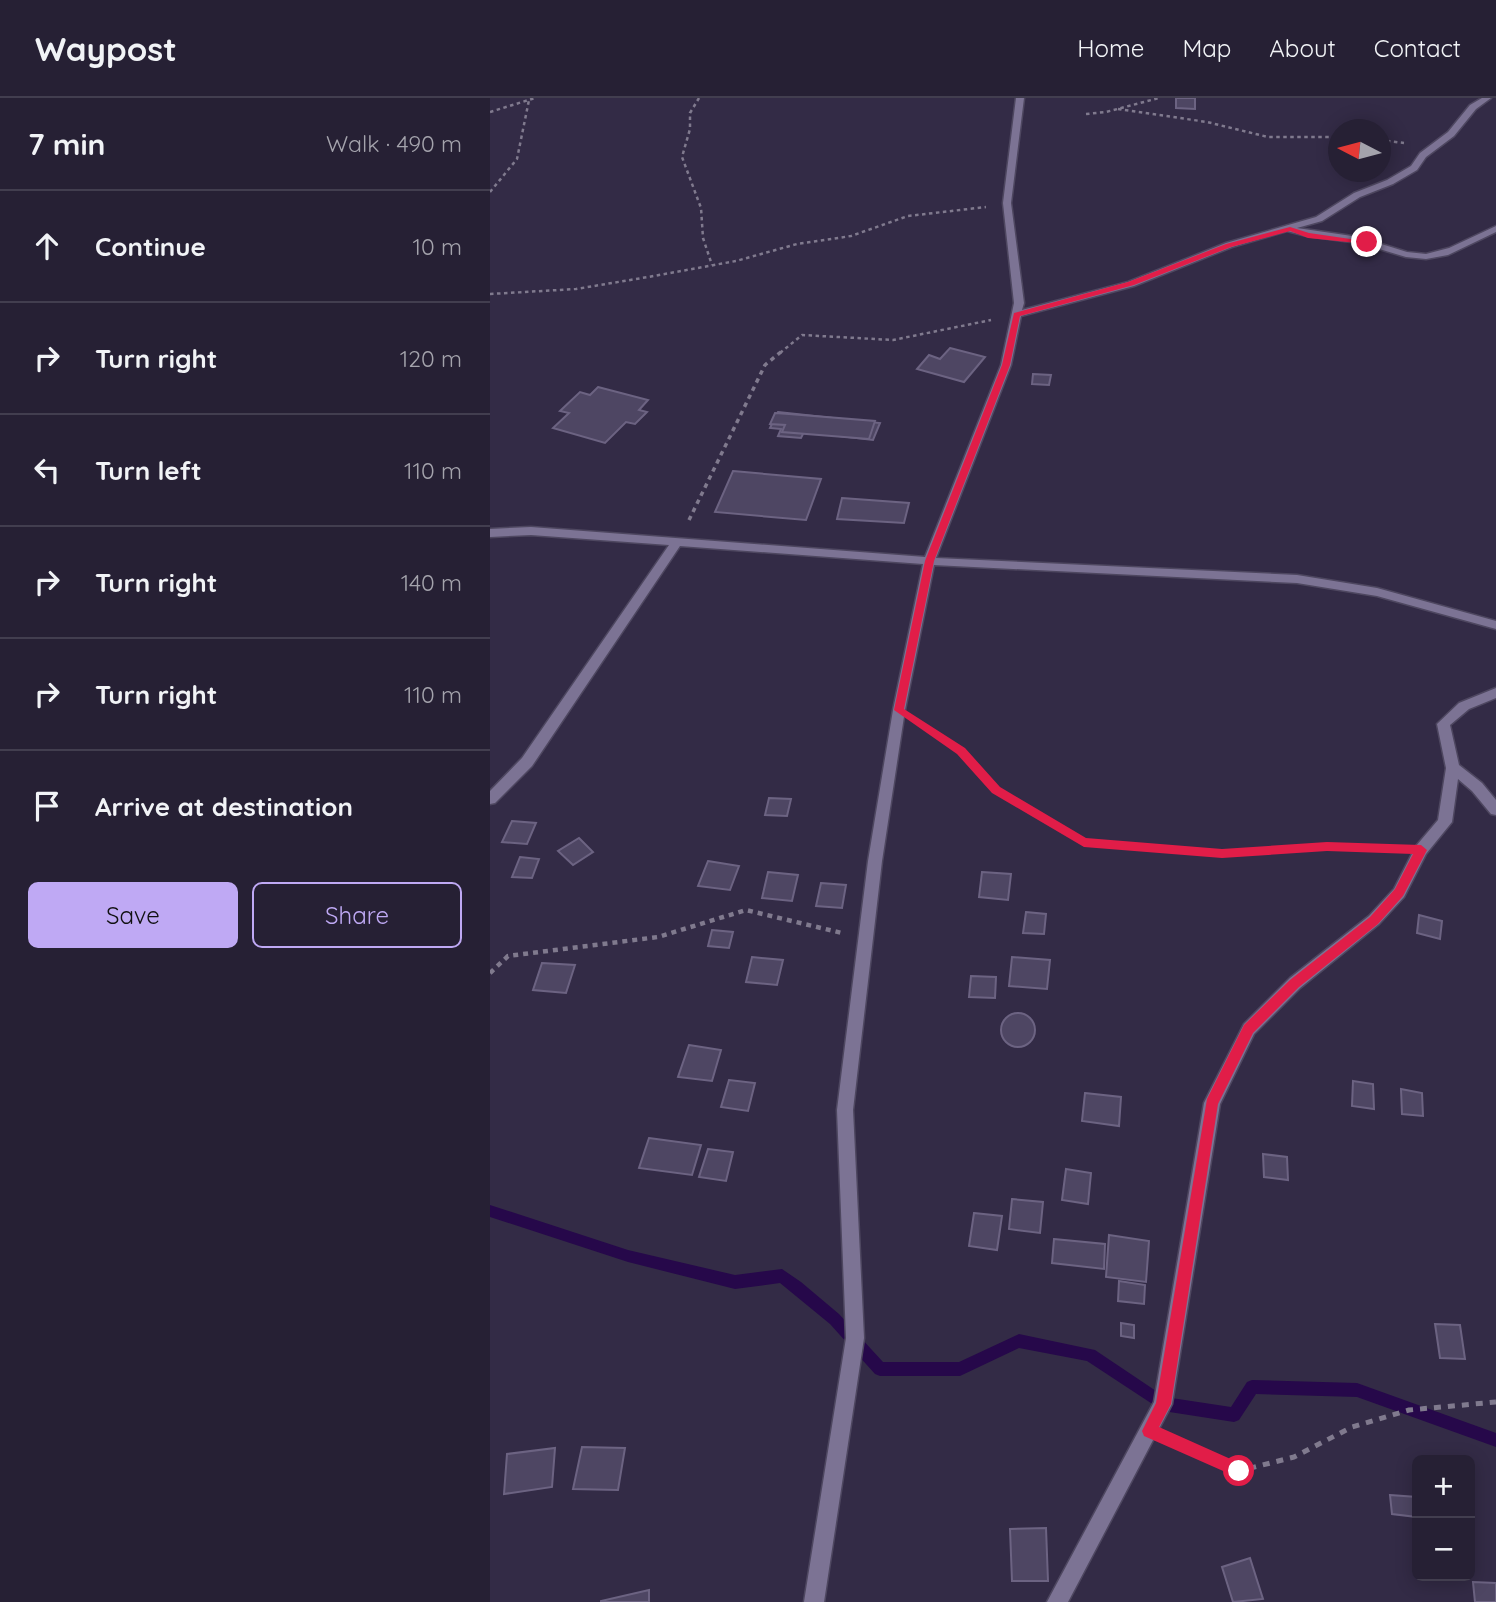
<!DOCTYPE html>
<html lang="en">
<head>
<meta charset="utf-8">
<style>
	:root { --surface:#262034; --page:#2e283c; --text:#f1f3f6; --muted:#a4a3ac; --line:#423e4f; --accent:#bfa9f4 }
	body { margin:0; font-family:Quicksand,sans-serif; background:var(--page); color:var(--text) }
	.controls { position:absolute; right:21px; bottom:21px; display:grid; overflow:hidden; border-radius:10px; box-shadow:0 4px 18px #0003 }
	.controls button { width:63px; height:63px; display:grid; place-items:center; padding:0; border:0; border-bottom:2px solid var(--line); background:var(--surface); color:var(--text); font:35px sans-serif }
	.compass { position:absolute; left:838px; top:21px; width:63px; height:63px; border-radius:50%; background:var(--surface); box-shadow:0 4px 18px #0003; rotate:276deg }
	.stop { position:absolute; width:21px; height:21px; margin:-16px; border:5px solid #e11d48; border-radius:50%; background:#fff }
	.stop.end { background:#e11d48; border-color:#fff; box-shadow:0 2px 7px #0008 }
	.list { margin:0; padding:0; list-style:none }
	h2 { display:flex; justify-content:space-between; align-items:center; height:91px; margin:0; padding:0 28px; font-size:30px }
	h2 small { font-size:23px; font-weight:400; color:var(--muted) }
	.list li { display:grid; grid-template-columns:46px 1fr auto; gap:21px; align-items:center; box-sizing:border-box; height:112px; padding:0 28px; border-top:2px solid var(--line) }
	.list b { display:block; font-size:26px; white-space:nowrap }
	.list em { font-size:23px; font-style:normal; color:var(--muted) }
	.actions { display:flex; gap:14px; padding:21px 28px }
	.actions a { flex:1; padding:16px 0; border:2px solid var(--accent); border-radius:10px; text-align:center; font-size:24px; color:var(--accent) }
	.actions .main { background:var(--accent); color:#111 }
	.icon { flex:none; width:38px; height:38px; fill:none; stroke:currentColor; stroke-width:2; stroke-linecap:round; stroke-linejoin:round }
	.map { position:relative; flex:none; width:1006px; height:1504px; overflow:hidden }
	header { display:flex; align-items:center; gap:42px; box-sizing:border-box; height:98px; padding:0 35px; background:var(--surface); border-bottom:2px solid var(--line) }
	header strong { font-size:33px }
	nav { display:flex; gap:38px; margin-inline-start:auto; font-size:24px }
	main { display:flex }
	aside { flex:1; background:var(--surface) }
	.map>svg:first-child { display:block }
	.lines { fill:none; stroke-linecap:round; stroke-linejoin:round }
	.stream { fill:#26084a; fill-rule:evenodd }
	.building { fill:#4e4663; stroke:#6c6382; stroke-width:2 }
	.street-casing { stroke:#4e4760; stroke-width:3 }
	.path-far3 { stroke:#807a8e; stroke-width:2.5; stroke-dasharray:3.5 3.5; stroke-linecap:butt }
	.path-far2 { stroke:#807a8e; stroke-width:3.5; stroke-dasharray:4.5 4.5; stroke-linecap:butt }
	.path-far1 { stroke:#807a8e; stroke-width:4.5; stroke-dasharray:5 5; stroke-linecap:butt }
	.path { stroke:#807a8e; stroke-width:5; stroke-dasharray:7 7; stroke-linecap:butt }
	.street { fill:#7c7394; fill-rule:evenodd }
	.route { fill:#e11d48 }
</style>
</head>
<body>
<header>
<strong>Waypost</strong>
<nav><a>Home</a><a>Map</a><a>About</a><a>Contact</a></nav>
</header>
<main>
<aside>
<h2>7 min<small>Walk · 490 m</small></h2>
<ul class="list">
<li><svg class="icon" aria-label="ahead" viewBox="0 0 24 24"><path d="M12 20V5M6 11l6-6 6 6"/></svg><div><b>Continue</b></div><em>10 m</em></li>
<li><svg class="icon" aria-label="right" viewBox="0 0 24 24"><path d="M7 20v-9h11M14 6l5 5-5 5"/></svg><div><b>Turn right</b></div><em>120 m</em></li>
<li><svg class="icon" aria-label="left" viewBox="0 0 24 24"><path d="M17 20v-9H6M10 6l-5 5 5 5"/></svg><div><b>Turn left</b></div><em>110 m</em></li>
<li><svg class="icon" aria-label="right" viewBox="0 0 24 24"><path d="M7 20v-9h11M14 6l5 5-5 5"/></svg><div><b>Turn right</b></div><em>140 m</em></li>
<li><svg class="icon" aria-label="right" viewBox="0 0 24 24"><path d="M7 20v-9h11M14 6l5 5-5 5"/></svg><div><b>Turn right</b></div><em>110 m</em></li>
<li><svg class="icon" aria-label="arrive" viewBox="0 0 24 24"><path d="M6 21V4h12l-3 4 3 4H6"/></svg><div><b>Arrive at destination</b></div></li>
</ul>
<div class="actions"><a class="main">Save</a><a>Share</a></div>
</aside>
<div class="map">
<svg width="1006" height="1504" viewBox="0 0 1006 1504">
	<rect width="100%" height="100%" fill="#332b46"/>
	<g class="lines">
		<polygon class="stream" points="0,1107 138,1152 245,1177 292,1171 311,1184 349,1216 393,1264 469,1264 529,1236 605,1252 675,1299 741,1309 757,1284 762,1282 867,1285 1006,1335 1006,1349 867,1299 766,1296 749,1322 744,1324 673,1313 597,1263 529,1250 470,1278 390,1278 385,1276 340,1226 290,1185 245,1191 138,1164 0,1119"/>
	</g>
	<g class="building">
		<polygon points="686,0 705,0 705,11 686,10"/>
		<polygon points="460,250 495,259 474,284 427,271 439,257 450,261"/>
		<polygon points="543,276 561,277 559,287 542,286"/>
		<polygon points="108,289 158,302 149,312 157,314 145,326 136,324 115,345 63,330 79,315 70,313 90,294 100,297"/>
		<polygon points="288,314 390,325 383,342 314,334 311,340 288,338 291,331 280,330"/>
		<polygon points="285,315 299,316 385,323 379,341 292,334 295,327 280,326"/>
		<polygon points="243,373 331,381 316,422 225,414"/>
		<polygon points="352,400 419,405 414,425 347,421"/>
		<polygon points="279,700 301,701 297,718 275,717"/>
		<polygon points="22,723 46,725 37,746 12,744"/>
		<polygon points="89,740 103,754 83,767 68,753"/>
		<polygon points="30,759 49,761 42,780 22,779"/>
		<polygon points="218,763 249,768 240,792 208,788"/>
		<polygon points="278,774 308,777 302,803 272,800"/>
		<polygon points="492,774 521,776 518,802 489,799"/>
		<polygon points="331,785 356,787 352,810 326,808"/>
		<polygon points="536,814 556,816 554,836 533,835"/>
		<polygon points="929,817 952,823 950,841 927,835"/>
		<polygon points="222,832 243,834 239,850 218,848"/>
		<polygon points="262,859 293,862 287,887 256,884"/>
		<polygon points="522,859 560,862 557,891 519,888"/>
		<polygon points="52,865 85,867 76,895 43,892"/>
		<polygon points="481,878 506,879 505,900 479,899"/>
		<circle cx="528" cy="932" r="17"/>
		<polygon points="199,947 231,952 222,983 188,979"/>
		<polygon points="239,982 265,985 258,1013 231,1009"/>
		<polygon points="863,983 883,986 884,1011 862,1008"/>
		<polygon points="911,991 932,995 933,1018 912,1016"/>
		<polygon points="595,995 631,999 629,1028 592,1023"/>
		<polygon points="159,1040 211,1047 202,1077 149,1070"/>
		<polygon points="218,1051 243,1054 236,1083 209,1079"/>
		<polygon points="773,1056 797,1059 798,1082 774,1079"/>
		<polygon points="576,1071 601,1075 598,1106 572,1102"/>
		<polygon points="522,1101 553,1104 550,1135 519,1131"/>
		<polygon points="484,1115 512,1118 507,1152 479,1148"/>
		<polygon points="619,1137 659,1143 656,1184 616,1179"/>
		<polygon points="564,1141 615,1146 614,1171 562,1165"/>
		<polygon points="629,1183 655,1187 654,1206 628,1203"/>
		<polygon points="631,1225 644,1227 644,1240 631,1238"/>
		<polygon points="945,1226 970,1227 975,1261 950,1260"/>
		<polygon points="92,1349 135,1350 128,1392 83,1391"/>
		<polygon points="65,1350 62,1389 14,1396 17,1356"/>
		<polygon points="900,1397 927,1399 927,1419 902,1416"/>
		<polygon points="556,1430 558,1483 522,1483 520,1431"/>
		<polygon points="760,1460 773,1501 743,1504 732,1469"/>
		<polygon points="983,1484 1006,1485 1006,1504 985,1504"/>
		<polygon points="159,1492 159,1504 111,1504 111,1503"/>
	</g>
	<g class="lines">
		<g class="street-casing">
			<g id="street">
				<polygon points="526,0 534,0 521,105 534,205 532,212 638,184 736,145 826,119 864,95 897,82 921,68 930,55 958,34 980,7 992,0 1001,0 986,11 964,38 936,59 927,72 903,86 870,99 832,123 807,130 869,139 917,154 936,156 959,150 1006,128 1006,134 958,157 936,161 916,159 869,145 817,138 797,133 742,149 644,188 531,218 521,267 446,460 807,477 887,490 1006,523 1006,531 887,498 807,485 444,467 415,612 392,763 363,1012 374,1240 334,1504 314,1504 356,1240 347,1012 378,763 403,612 433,466 190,448 42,668 5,705 0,706 0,693 32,660 179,447 41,437 0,439 0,431 41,429 435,459 511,267 524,205 513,105"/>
				<polygon points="1006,590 1006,600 979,611 960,627 969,667 992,685 1006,702 1006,717 1001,716 982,693 968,681 962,724 936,756 914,799 889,826 810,890 764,936 730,1006 682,1306 578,1504 557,1504 664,1304 714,1005 754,926 800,880 879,818 904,791 926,748 948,722 956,670 947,626 969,605"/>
			</g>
		</g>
		<g class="path-far3">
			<polyline points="209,0 200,15 200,31 192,59 211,110 213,140 222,167"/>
			<polyline points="628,11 717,24 778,39 848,39"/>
			<polyline points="0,14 45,0"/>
			<polyline points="596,16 616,14 669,0"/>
			<polyline points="890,42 914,45"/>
			<polyline points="0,94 27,61 39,2"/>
			<polyline points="0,196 86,191 158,179 246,163 307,146 361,138 418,118 496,109"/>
			<polyline points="290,255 312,237 403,242 501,222"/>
		</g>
		<polyline class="path-far2" points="199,422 275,267 292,253"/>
		<g class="path-far1">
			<polyline points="430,626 471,653 506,692 594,744 732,756 837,748 902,751"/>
			<polyline points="0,875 18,858 168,839 256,812 352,835"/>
		</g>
		<polyline class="path" points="682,1343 749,1373 804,1359 862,1329 919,1312 1006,1304"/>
		<use href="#street" class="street"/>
	</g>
	<polygon class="route" points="800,129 819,135 881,144 877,146 818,140 800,133 741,149 644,187 530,218 520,267 444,463 414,611 475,650 510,689 596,740 732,751 837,744 931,747 937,752 913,798 888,826 809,889 763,935 728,1006 681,1306 669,1329 754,1367 757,1373 754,1378 749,1380 654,1338 652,1333 666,1305 717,1001 754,927 800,882 880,819 905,791 923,756 837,753 732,760 594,749 502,695 467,656 404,612 435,463 512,267 524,215 638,184 736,146"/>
</svg>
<div class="controls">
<button>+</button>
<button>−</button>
</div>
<svg class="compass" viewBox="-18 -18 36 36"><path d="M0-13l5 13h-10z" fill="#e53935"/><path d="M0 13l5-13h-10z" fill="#a4a3ac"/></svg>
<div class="stop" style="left:749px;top:1373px"></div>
<div class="stop end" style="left:877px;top:144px"></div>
</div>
</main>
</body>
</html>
